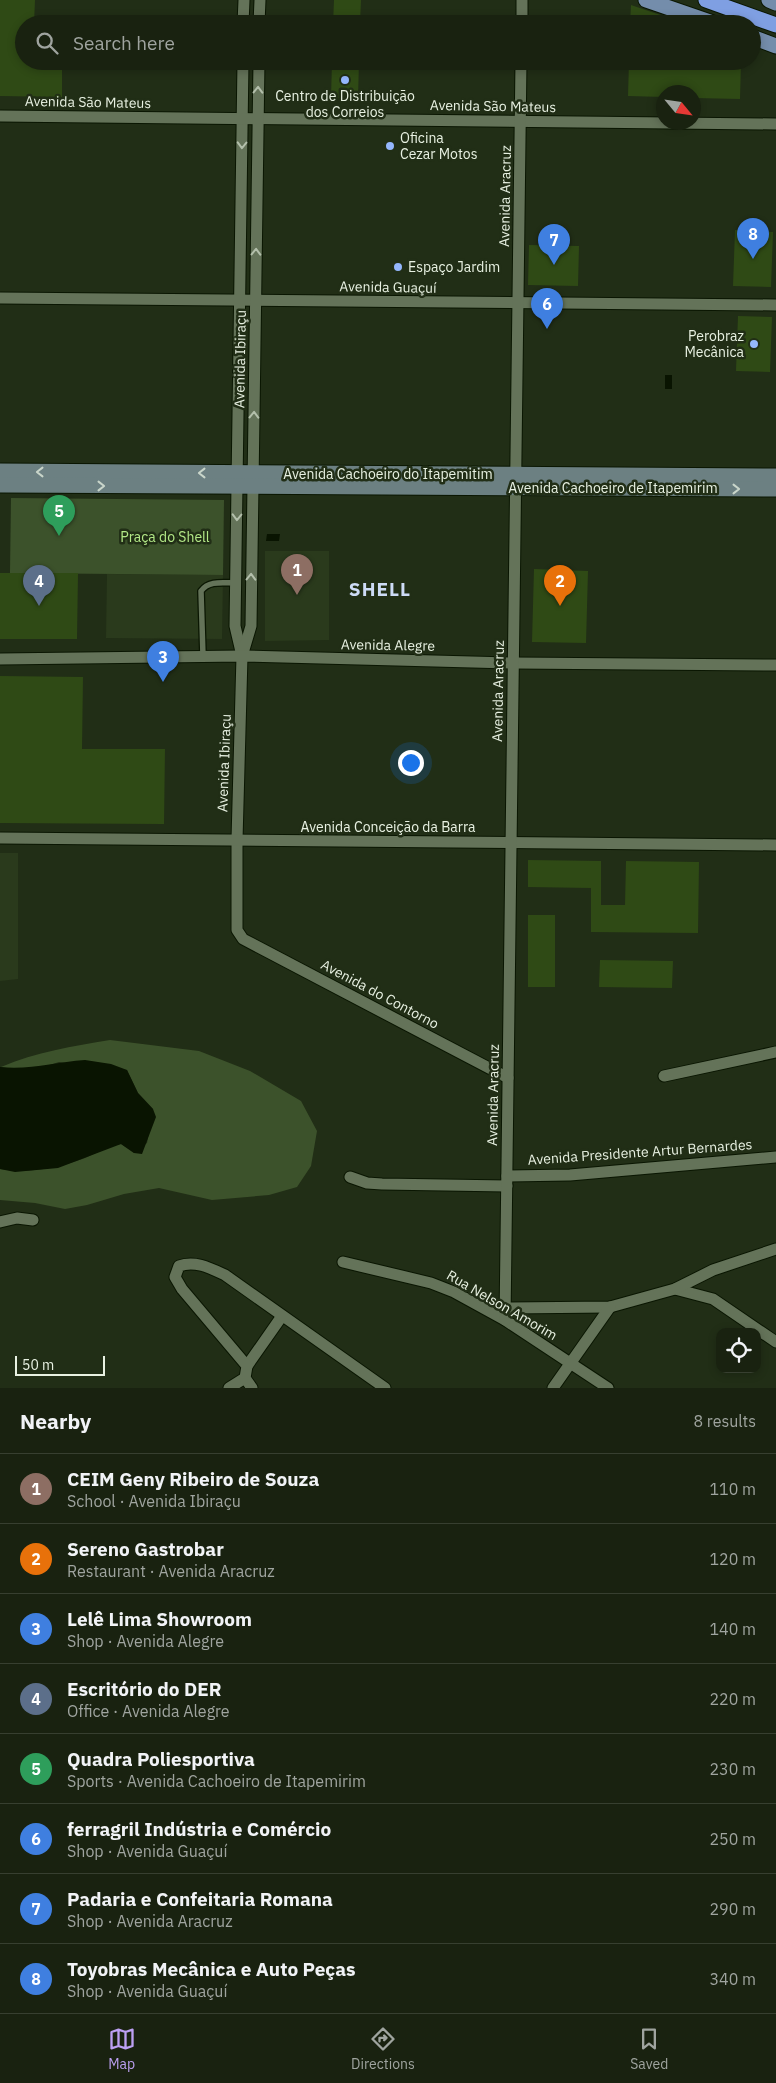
<!DOCTYPE html>
<html lang="en">
<head>
<meta charset="utf-8">
<style>
	:root { --surface:#192210; --page:#262f1e; --text:#f1f3f6; --muted:#9fa49f; --line:#373f30; --accent:#bca0f2 }
	body { margin:0; font-family:"IBM Plex Sans",sans-serif; background:var(--page); color:var(--text) }
	.controls { position:absolute; right:15px; bottom:15px; display:grid; overflow:hidden; border-radius:10px; box-shadow:0 2px 8px #0003 }
	.controls button { width:45px; height:45px; display:grid; place-items:center; padding:0; border:0; border-bottom:1px solid var(--line); background:var(--surface); color:var(--text); font:25px sans-serif }
	.compass { position:absolute; left:656px; top:85px; width:45px; height:45px; border-radius:50%; background:var(--surface); box-shadow:0 2px 8px #0003; rotate:119deg }
	.scale { position:absolute; left:15px; bottom:12px; width:90px; box-sizing:border-box; padding-left:5px; border:2px solid #e8f1e2; border-top:0; font-size:14px; line-height:18px; white-space:nowrap; color:#e8f1e2; -webkit-text-stroke:4px #212e16; paint-order:stroke }
	.you { position:absolute; left:410px; top:762px; width:18px; height:18px; margin:-12px; border:4px solid #fff; border-radius:50%; background:#1a73e8; box-shadow:0 0 0 8px #1a73e833 }
	.badge { display:grid; place-items:center; width:32px; height:32px; border-radius:50%; background:var(--accent); color:#fff; font-size:16px; font-weight:700 }
	.pin { position:absolute; translate:-50% -41px; filter:drop-shadow(0 1px 2px #0008) }
	.pin::after { content:''; position:absolute; top:26px; width:18px; height:15px; background:inherit; clip-path:polygon(0 0,100% 0,50% 100%) }
	.list { margin:0; padding:0; list-style:none }
	h2 { display:flex; justify-content:space-between; align-items:center; height:65px; margin:0; padding:0 20px; font-size:21px }
	h2 small { font-size:16px; font-weight:400; color:var(--muted) }
	.list li { display:grid; grid-template-columns:32px 1fr auto; gap:15px; align-items:center; box-sizing:border-box; height:70px; padding:0 20px; border-top:1px solid var(--line) }
	.list b { display:block; font-size:19px; white-space:nowrap }
	.list p { margin:0; font-size:16px; white-space:nowrap; color:var(--muted) }
	.list em { font-size:16px; font-style:normal; color:var(--muted) }
	.icon { flex:none; width:28px; height:28px; fill:none; stroke:currentColor; stroke-width:2; stroke-linecap:round; stroke-linejoin:round }
	.map { position:relative; flex:none; width:776px; height:1388px; overflow:hidden }
	.search { position:absolute; background:var(--surface); box-shadow:0 2px 8px #0003; left:15px; right:15px; top:15px; height:55px; display:flex; align-items:center; gap:12px; box-sizing:border-box; padding:0 18px; border-radius:28px; color:var(--muted); font-size:19px }
	.sheet { height:625px; background:var(--surface) }
	nav { display:flex; justify-content:space-around; align-items:center; box-sizing:border-box; height:70px; border-top:1px solid var(--line); background:var(--surface); font-size:14px; color:var(--muted) }
	nav a { display:grid; justify-items:center; gap:2px }
	nav .on { color:var(--accent) }
	.map>svg:first-child { display:block }
	.built { fill:#2a3a1c }
	.green { fill:#3c522b }
	.water { fill:#091401 }
	.building { fill:#2f4a15 }
	.lines { fill:none; stroke-linecap:round; stroke-linejoin:round }
	.lane-casing { stroke:#0a1602; stroke-width:8 }
	.street-casing { stroke:#0a1602; stroke-width:13 }
	.secondary-casing { stroke:#0a1602; stroke-width:17 }
	.primary-casing { stroke:#0a1602; stroke-width:17 }
	.highway-casing { stroke:#0a1602; stroke-width:17 }
	.lane { stroke:#647359; stroke-width:5.5 }
	.street { stroke:#647359; stroke-width:11 }
	.secondary { stroke:#6c8082; stroke-width:15 }
	.primary { stroke:#748dab; stroke-width:15 }
	.highway { stroke:#7f9fe2; stroke-width:15 }
	.oneway { stroke:#b3bfab }
	.oneway2 { stroke:#c9d5ca }
	.poi-dot { fill:#94b7fd; stroke:#212e16; stroke-width:2 }
	.labels { text-anchor:middle; stroke-width:5; stroke-linejoin:round; paint-order:stroke }
	.poi-label { font-size:14px; fill:#e8f1e2; stroke:#212e16; text-anchor:start }
	.street-label { font-size:14px; fill:#e8f1e2; stroke:#212e16 }
	.park-label { font-size:14px; fill:#b3e887; stroke:#212e16 }
	.district-label { font-size:19px; font-weight:bold; letter-spacing:1px; fill:#cddbf6; stroke:#212e16 }
</style>
</head>
<body>
<div class="map">
<svg width="776" height="1388" viewBox="0 0 776 1388">
	<rect width="100%" height="100%" fill="#212e16"/>
	<g class="built">
		<polygon points="265,551 329,551 329,640 265,641"/>
		<polygon points="107,574 223,575 222,639 106,638"/>
		<polygon points="0,853 18,853 18,979 0,981"/>
	</g>
	<g class="green">
		<polygon points="11,498 224,500 223,575 10,573"/>
		<path d="M110,1040L199,1051L250,1071L301,1101L317,1131L311,1166L297,1187L269,1195L212,1200L159,1188L124,1194L87,1205L65,1209L35,1203L0,1200V1169C28,1174 58,1168 85,1158C97,1153 108,1146 121,1144L134,1153L147,1143L153,1109L138,1093L127,1070L59,1062L43,1067L18,1070L1,1067C36,1052 73,1046 110,1040Z"/>
	</g>
	<g class="water">
		<rect x="665" y="375" width="7" height="14"/>
		<polygon points="267,534 280,534 279,541 266,541"/>
		<path d="M85,1060L111,1064L127,1070L138,1093L153,1109L156,1117L142,1154L134,1153L121,1144L58,1168L15,1172L0,1169V1067C31,1070 55,1062 85,1060Z"/>
	</g>
	<g class="building">
		<polygon points="0,0 35,0 34,24 24,24 24,61 62,61 62,97 0,96"/>
		<polygon points="334,0 361,0 360,24 333,24"/>
		<polygon points="631,5 681,22 681,24 630,24"/>
		<polygon points="332,61 359,61 358,99 331,98"/>
		<polygon points="629,61 741,61 740,99 694,98 694,92 664,92 664,97 628,96"/>
		<polygon points="735,230 773,232 771,287 733,286"/>
		<polygon points="529,245 579,246 578,286 528,285"/>
		<polygon points="738,316 772,317 770,372 736,371"/>
		<polygon points="534,569 588,571 586,643 532,642"/>
		<polygon points="0,573 78,573 77,639 0,639"/>
		<polygon points="0,676 83,677 82,749 165,749 164,824 0,823"/>
		<polygon points="528,860 601,861 601,905 625,905 626,861 699,862 698,933 591,932 591,888 528,887"/>
		<rect x="528" y="915" width="27" height="72"/>
		<polygon points="600,960 673,961 672,988 599,987"/>
	</g>
	<g class="lines">
		<g class="lane-casing">
			<path id="lane" d="M203,656L201,591C209,580 223,583 236,583"/>
		</g>
		<g class="street-casing">
			<g id="street">
				<polyline points="243,24 244,0"/>
				<polyline points="259,24 260,0"/>
				<polyline points="522,24 522,0"/>
				<polyline points="243,61 235,626 242,656 237,840 237,930 243,939 508,1078"/>
				<polyline points="0,116 776,124"/>
				<polyline points="0,298 776,305"/>
				<polyline points="243,653 251,626 259,61"/>
				<polyline points="0,659 242,656 514,663 776,665"/>
				<polyline points="0,838 776,845"/>
				<polyline points="664,1076 776,1052"/>
				<polyline points="507,1176 570,1175 776,1157"/>
				<polyline points="350,1177 367,1183 382,1184 507,1186"/>
				<polyline points="0,1222 17,1218 33,1220"/>
				<polyline points="343,1262 431,1283 454,1292 505,1320 608,1388"/>
				<polyline points="675,1289 713,1299 776,1342"/>
				<polyline points="505,1308 610,1307 675,1289 713,1270 776,1249"/>
				<polyline points="505,1320 521,61"/>
				<polyline points="247,1366 282,1316"/>
				<polyline points="229,1388 245,1378"/>
				<path d="M252,1388L245,1378L247,1366L182,1289L175,1277L179,1266C195,1260 210,1268 225,1275L385,1388"/>
				<polyline points="553,1388 610,1307"/>
			</g>
		</g>
		<g class="secondary-casing">
			<g id="secondary">
				<polyline points="0,471 776,476"/>
				<polyline points="0,485 776,489"/>
			</g>
		</g>
		<g class="primary-casing">
			<g id="primary">
				<polyline points="646,0 716,24"/>
				<polyline points="769,0 776,3"/>
				<polyline points="752,37 776,46"/>
			</g>
		</g>
		<g class="highway-casing">
			<polyline id="highway" points="706,0 776,25"/>
		</g>
		<use href="#lane" class="lane"/>
		<use href="#street" class="street"/>
		<use href="#secondary" class="secondary"/>
		<use href="#primary" class="primary"/>
		<use href="#highway" class="highway"/>
	</g>
	<defs><path id="oneway-chevron" d="M-2-3.5L2.5 0L-2 3.5" fill="none" stroke-width="1.6" stroke-linecap="round" stroke-linejoin="round" transform="scale(1.25)"/></defs>
	<g class="oneway">
		<use href="#oneway-chevron" transform="translate(258 90) rotate(-89)"/>
		<use href="#oneway-chevron" transform="translate(242 145) rotate(91)"/>
		<use href="#oneway-chevron" transform="translate(256 252) rotate(-89)"/>
		<use href="#oneway-chevron" transform="translate(254 415) rotate(-89)"/>
		<use href="#oneway-chevron" transform="translate(237 517) rotate(91)"/>
		<use href="#oneway-chevron" transform="translate(251 577) rotate(-89)"/>
	</g>
	<g class="oneway2">
		<use href="#oneway-chevron" transform="translate(40 472) rotate(-180)"/>
		<use href="#oneway-chevron" transform="translate(202 473) rotate(-180)"/>
		<use href="#oneway-chevron" transform="translate(101 486)"/>
		<use href="#oneway-chevron" transform="translate(736 489)"/>
	</g>
	<g class="poi-dot">
		<circle cx="345" cy="80" r="5"/>
		<circle cx="390" cy="146" r="5"/>
		<circle cx="398" cy="267" r="5"/>
		<circle cx="754" cy="344" r="5"/>
	</g>
	<g class="labels">
		<g class="poi-label">
			<text x="345" y="101" text-anchor="middle">Centro de Distribuição<tspan x="345" dy="16">dos Correios</tspan></text>
			<text x="400" y="143">Oficina<tspan x="400" dy="16">Cezar Motos</tspan></text>
			<text x="408" y="272">Espaço Jardim</text>
			<text x="744" y="341" text-anchor="end">Perobraz<tspan x="744" dy="16">Mecânica</tspan></text>
		</g>
		<g class="street-label">
			<text transform="translate(88 102) rotate(1)" y="5">Avenida São Mateus</text>
			<text transform="translate(493 106) rotate(1)" y="5">Avenida São Mateus</text>
			<text transform="translate(505 196) rotate(-89)" y="5">Avenida Aracruz</text>
			<text transform="translate(388 287) rotate(1)" y="5">Avenida Guaçuí</text>
			<text transform="translate(240 359) rotate(-89)" y="5">Avenida Ibiraçu</text>
			<text x="388" y="479">Avenida Cachoeiro do Itapemitim</text>
			<text x="613" y="493">Avenida Cachoeiro de Itapemirim</text>
			<text transform="translate(388 645) rotate(1)" y="5">Avenida Alegre</text>
			<text transform="translate(498 691) rotate(-89)" y="5">Avenida Aracruz</text>
			<text transform="translate(224 763) rotate(-88)" y="5">Avenida Ibiraçu</text>
			<text x="388" y="832">Avenida Conceição da Barra</text>
			<text transform="translate(380 994) rotate(28)" y="5">Avenida do Contorno</text>
			<text transform="translate(493 1095) rotate(-89)" y="5">Avenida Aracruz</text>
			<text transform="translate(640 1152) rotate(-4)" y="5">Avenida Presidente Artur Bernardes</text>
			<text transform="translate(502 1305) rotate(30)" y="5">Rua Nelson Amorim</text>
		</g>
		<g class="park-label">
			<text x="165" y="542">Praça do Shell</text>
		</g>
		<g class="district-label">
			<text x="380" y="596">SHELL</text>
		</g>
	</g>
</svg>
<div class="controls">
<button><svg class="icon" aria-label="locate" viewBox="0 0 24 24"><circle cx="12" cy="12" r="6"/><path d="M12 2v4M12 18v4M2 12h4M18 12h4"/></svg></button>
</div>
<svg class="compass" viewBox="-18 -18 36 36"><path d="M0-13l5 13h-10z" fill="#e53935"/><path d="M0 13l5-13h-10z" fill="#9fa49f"/></svg>
<div class="scale">50 m</div>
<div class="you"></div>
<div class="pin badge" style="left:297px;top:595px;background:#8d6e63">1</div>
<div class="pin badge" style="left:560px;top:606px;background:#e8710a">2</div>
<div class="pin badge" style="left:163px;top:682px;background:#3f7fe0">3</div>
<div class="pin badge" style="left:39px;top:606px;background:#5c6f8a">4</div>
<div class="pin badge" style="left:59px;top:536px;background:#2e9e5b">5</div>
<div class="pin badge" style="left:547px;top:329px;background:#3f7fe0">6</div>
<div class="pin badge" style="left:554px;top:265px;background:#3f7fe0">7</div>
<div class="pin badge" style="left:753px;top:259px;background:#3f7fe0">8</div>
<div class="search"><svg class="icon" aria-label="search" viewBox="0 0 24 24"><circle cx="10" cy="10" r="6"/><path d="M15 15l6 6"/></svg>Search here</div>
</div>
<section class="sheet">
<h2>Nearby<small>8 results</small></h2>
<ul class="list">
<li><span class="badge" style="background:#8d6e63">1</span><div><b>CEIM Geny Ribeiro de Souza</b><p>School · Avenida Ibiraçu</p></div><em>110 m</em></li>
<li><span class="badge" style="background:#e8710a">2</span><div><b>Sereno Gastrobar</b><p>Restaurant · Avenida Aracruz</p></div><em>120 m</em></li>
<li><span class="badge" style="background:#3f7fe0">3</span><div><b>Lelê Lima Showroom</b><p>Shop · Avenida Alegre</p></div><em>140 m</em></li>
<li><span class="badge" style="background:#5c6f8a">4</span><div><b>Escritório do DER</b><p>Office · Avenida Alegre</p></div><em>220 m</em></li>
<li><span class="badge" style="background:#2e9e5b">5</span><div><b>Quadra Poliesportiva</b><p>Sports · Avenida Cachoeiro de Itapemirim</p></div><em>230 m</em></li>
<li><span class="badge" style="background:#3f7fe0">6</span><div><b>ferragril Indústria e Comércio</b><p>Shop · Avenida Guaçuí</p></div><em>250 m</em></li>
<li><span class="badge" style="background:#3f7fe0">7</span><div><b>Padaria e Confeitaria Romana</b><p>Shop · Avenida Aracruz</p></div><em>290 m</em></li>
<li><span class="badge" style="background:#3f7fe0">8</span><div><b>Toyobras Mecânica e Auto Peças</b><p>Shop · Avenida Guaçuí</p></div><em>340 m</em></li>
</ul>
</section>
<nav>
<a class="on"><svg class="icon" aria-label="map" viewBox="0 0 24 24"><path d="M3 6l6-2 6 2 6-2v14l-6 2-6-2-6 2zM9 4v14M15 6v14"/></svg>Map</a>
<a><svg class="icon" aria-label="directions" viewBox="0 0 24 24"><path d="M12 3l9 9-9 9-9-9zM9 14v-3h6M13 9l2 2-2 2"/></svg>Directions</a>
<a><svg class="icon" aria-label="saved" viewBox="0 0 24 24"><path d="M7 4h10v16l-5-4-5 4z"/></svg>Saved</a>
</nav>
</body>
</html>
